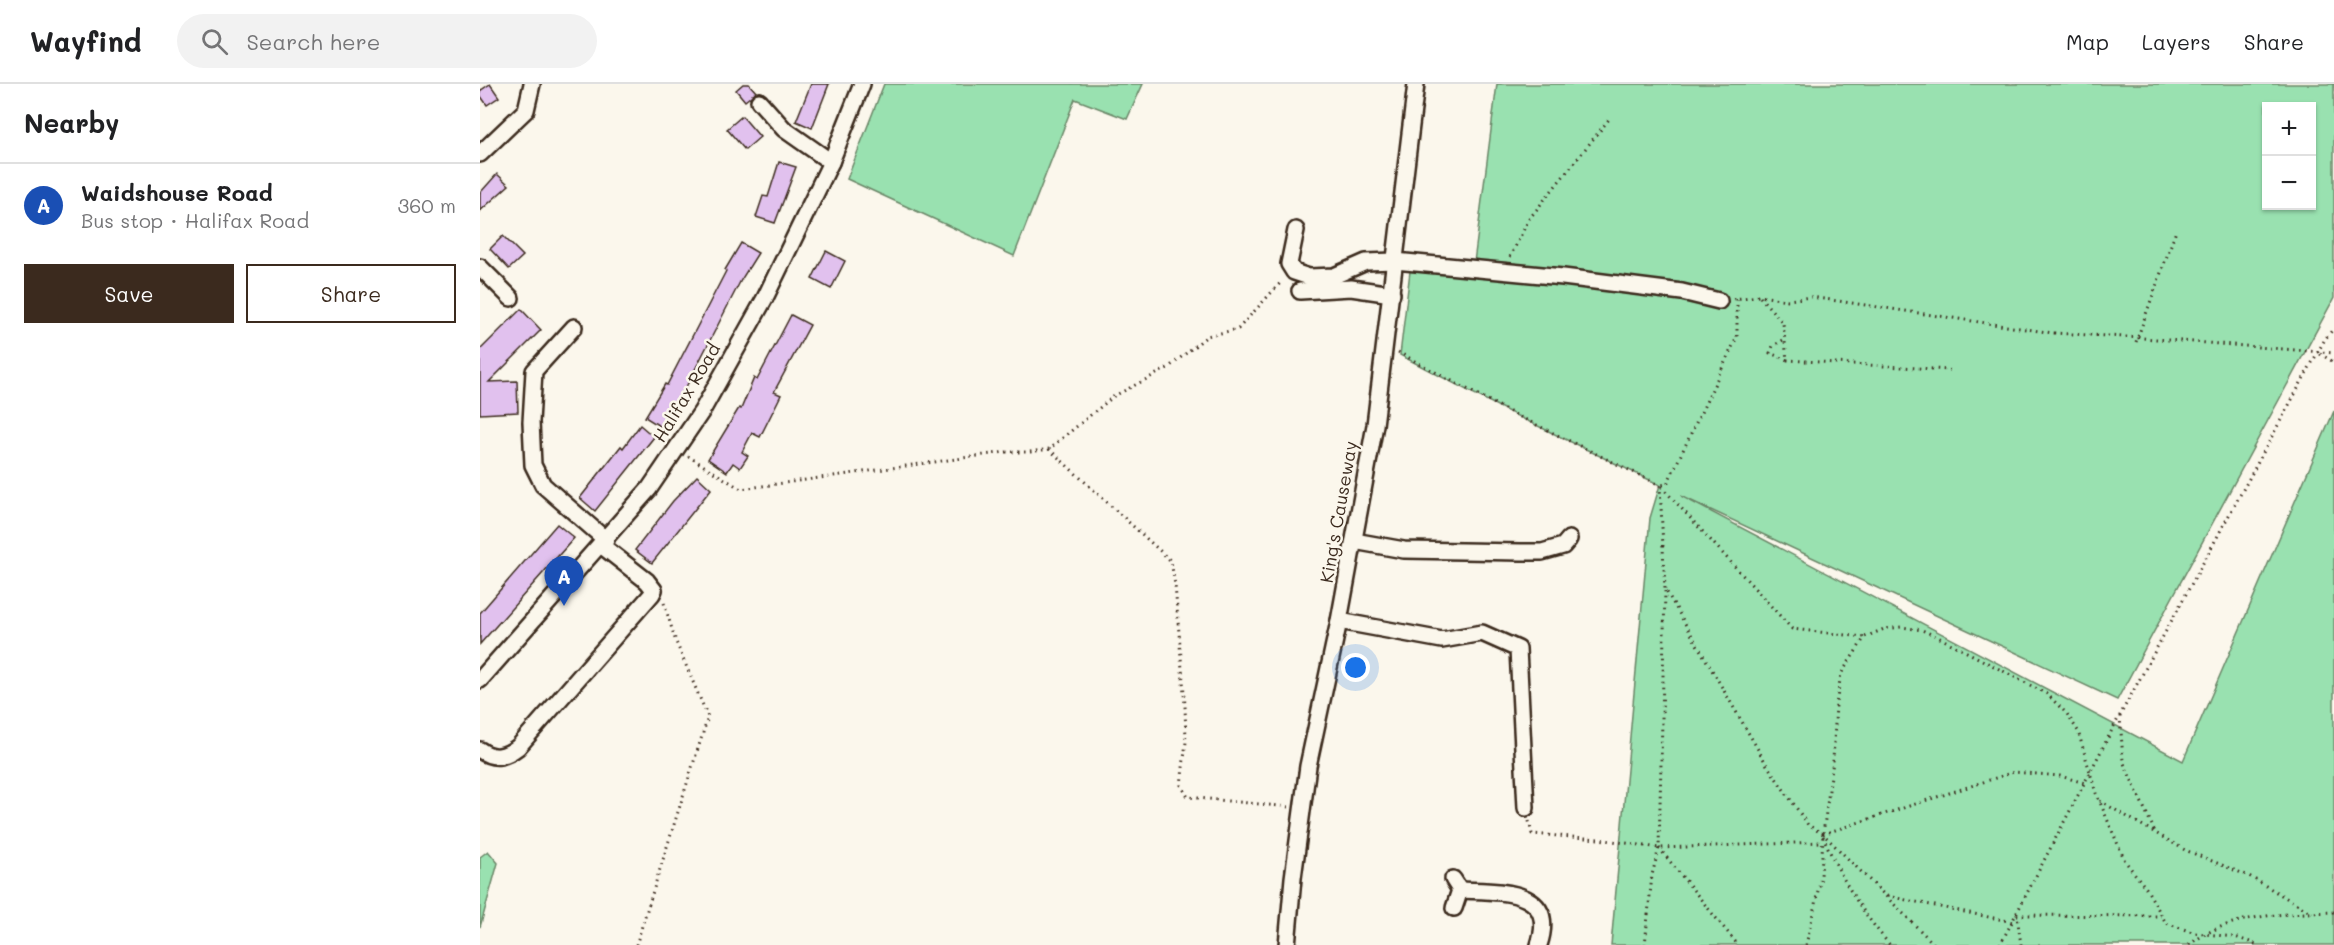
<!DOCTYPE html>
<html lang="en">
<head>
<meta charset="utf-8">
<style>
	:root { --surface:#fff; --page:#f2f2f2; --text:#202124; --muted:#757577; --line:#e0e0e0; --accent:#3b2a1e }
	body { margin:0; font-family:Mali,sans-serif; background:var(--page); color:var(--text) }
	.controls { position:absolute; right:18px; top:18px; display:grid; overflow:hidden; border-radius:0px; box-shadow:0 2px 4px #0004 }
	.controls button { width:54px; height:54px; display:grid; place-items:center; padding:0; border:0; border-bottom:2px solid var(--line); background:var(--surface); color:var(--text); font:30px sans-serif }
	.you { position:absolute; left:876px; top:584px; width:21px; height:21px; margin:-15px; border:4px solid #fff; border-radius:50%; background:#1a73e8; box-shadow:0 0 0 9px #1a73e833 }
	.badge { display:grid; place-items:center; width:39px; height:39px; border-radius:50%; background:var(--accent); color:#fff; font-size:20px; font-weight:700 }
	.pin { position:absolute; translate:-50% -50px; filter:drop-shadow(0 2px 3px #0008) }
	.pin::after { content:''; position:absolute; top:32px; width:21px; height:18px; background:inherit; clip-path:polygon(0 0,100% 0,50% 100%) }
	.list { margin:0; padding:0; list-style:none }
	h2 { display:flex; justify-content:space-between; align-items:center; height:78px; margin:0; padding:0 24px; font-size:26px }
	h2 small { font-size:20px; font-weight:400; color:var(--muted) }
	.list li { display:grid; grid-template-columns:39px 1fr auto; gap:18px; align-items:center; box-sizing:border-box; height:84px; padding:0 24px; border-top:2px solid var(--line) }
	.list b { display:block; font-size:22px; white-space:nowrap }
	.list p { margin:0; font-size:20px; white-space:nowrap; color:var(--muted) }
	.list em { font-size:20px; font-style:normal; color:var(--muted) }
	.actions { display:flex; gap:12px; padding:18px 24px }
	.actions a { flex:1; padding:14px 0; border:2px solid var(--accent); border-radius:0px; text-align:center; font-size:21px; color:var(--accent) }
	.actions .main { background:var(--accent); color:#fff }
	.icon { flex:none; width:33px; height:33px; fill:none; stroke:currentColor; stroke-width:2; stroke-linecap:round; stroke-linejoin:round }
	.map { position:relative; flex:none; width:1854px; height:861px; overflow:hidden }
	header { display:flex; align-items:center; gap:36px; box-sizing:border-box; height:84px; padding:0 30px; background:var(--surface); border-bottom:2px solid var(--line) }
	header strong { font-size:28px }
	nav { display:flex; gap:33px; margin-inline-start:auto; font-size:21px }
	.search { width:420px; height:54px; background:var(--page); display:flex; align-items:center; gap:15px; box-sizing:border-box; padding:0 21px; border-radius:33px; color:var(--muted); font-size:22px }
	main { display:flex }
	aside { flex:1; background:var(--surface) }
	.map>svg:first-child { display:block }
	.green { fill:#99e1b0; stroke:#6a8667; stroke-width:1.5; fill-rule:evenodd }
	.building { fill:#e1c1ee; stroke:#3b2a1e; stroke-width:1.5 }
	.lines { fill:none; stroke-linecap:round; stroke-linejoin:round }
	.minor-casing { stroke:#3b2a1e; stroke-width:20 }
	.path { stroke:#3b2a1e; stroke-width:3; stroke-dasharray:1.5 4.5; stroke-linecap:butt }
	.minor { stroke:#fbf7ec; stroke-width:15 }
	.labels { text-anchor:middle; stroke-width:5; stroke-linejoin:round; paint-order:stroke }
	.street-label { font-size:18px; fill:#3b2a1e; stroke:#fbf7ec }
</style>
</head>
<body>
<header>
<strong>Wayfind</strong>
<div class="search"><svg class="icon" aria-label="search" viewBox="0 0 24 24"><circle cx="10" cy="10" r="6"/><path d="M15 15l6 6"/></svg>Search here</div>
<nav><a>Map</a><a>Layers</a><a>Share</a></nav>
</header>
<main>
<aside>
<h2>Nearby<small></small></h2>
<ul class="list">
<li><span class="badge" style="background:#1a4fb4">A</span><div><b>Waidshouse Road</b><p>Bus stop · Halifax Road</p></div><em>360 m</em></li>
</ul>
<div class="actions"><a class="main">Save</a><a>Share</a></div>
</aside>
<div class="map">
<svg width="1854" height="861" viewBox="0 0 1854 861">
	<rect width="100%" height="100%" fill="#fbf7ec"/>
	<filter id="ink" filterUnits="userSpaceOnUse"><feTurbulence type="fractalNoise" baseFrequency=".0167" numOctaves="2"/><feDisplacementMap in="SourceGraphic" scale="12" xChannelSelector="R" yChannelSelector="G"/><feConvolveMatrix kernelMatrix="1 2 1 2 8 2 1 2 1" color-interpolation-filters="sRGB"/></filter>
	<g filter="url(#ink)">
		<g class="green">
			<polygon points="404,0 663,0 647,35 595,15 534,172 367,95"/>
			<path d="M1017,0H1854V214L1637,616L1201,412L1703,677L1854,327V861H1131L1170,434L1180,401L1025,326L920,271L931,179L993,186ZM1786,22H1832V122H1786Z"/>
			<polygon points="8,767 18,779 0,843 0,773"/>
		</g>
		<g class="building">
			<polygon points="10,0 19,13 7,21 0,11 0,7"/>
			<polygon points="263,0 269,0 276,8 265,17 256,6"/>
			<polygon points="331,0 349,0 332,44 316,37"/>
			<polygon points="262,32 280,53 265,66 247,45"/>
			<polygon points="299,78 316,83 295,139 276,133 283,112 288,113"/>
			<polygon points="17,90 29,101 0,127 0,109"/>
			<polygon points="23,152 43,172 29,185 10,165"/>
			<polygon points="261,159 278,169 261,196 206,303 181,343 165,333 185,300 187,301 246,187 245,186"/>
			<polygon points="346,167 365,177 351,205 332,195"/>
			<polygon points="41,225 61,246 9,298 37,297 38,328 0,330 0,266"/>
			<polygon points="311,231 330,241 294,308 301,311 280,353 272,349 262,368 268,372 260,384 253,379 247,388 228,375 259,324 261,325 274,294 277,296"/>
			<polygon points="160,341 174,353 115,427 100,414 141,362 143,364"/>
			<polygon points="217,392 231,405 172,479 155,466 193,417"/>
			<polygon points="77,440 94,454 0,560 0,529"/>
		</g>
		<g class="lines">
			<g class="minor-casing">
				<g id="minor">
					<polyline points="279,17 304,45 351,78"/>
					<polyline points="0,70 46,26 52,0"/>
					<polyline points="816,146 809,180 814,188 829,193 854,192 886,178 915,177 1083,193 1202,208 1239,217"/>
					<polyline points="0,183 31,214"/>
					<polyline points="820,207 871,204 912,210"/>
					<polyline points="94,243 54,287 51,338 53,381 63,401 126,456"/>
					<polyline points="874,457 924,466 1041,468 1062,468 1083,462 1089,455"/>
					<polyline points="859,537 962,556 1002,549 1038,565 1046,724"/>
					<polyline points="0,596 169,405 222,327 285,214 351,78 382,0"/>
					<path d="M0,666C14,676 25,673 38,663L172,510L174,506L167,497L121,461"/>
					<polyline points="973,795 980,806 974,824"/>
					<path d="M980,806C1018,808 1078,803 1059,861"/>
					<polyline points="807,861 813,794 828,682 859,537 895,341 936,0"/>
				</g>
			</g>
			<g class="path">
				<polyline points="1030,173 1049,135 1130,34"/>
				<polyline points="1280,213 1303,239 1307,276 1290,269 1293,262 1305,255"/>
				<polyline points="1253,215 1279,212 1308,216 1331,213 1573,249 1663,254 1854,269"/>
				<polyline points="1257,215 1257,253 1187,400 1180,401 1312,545 1384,553"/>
				<polyline points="1656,258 1696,147"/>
				<polyline points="918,268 1030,328 1180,401 1185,505 1287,681 1328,741 1343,750 1455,861"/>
				<polyline points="1840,270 1854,278"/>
				<polyline points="1307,276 1470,286"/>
				<polyline points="569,365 691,477 695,501 705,621 706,658 701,701 708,713 809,723"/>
				<polyline points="208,372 261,405 526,368 550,368 569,365 634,312 688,284 727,252 758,245 802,197"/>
				<polyline points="1640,632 1643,677 1675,748"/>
				<polyline points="1620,717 1705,766 1769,792 1832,829"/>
				<polyline points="1049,737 1052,750 1119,755 1179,764 1342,758"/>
				<polyline points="1343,750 1534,688 1580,692 1605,699"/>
				<path d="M1343,752C1359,791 1382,829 1410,861"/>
				<polyline points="1179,764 1258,861"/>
				<polyline points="1407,812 1533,838"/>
				<polyline points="156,861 228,633 196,558 184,519"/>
				<polyline points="1165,861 1172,791 1179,764 1185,507"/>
				<polyline points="1326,861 1341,793 1343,750 1353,677 1356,620 1361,590 1385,553 1404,545 1421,543 1442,546 1462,555 1567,610 1587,630 1598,647 1616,709 1645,777 1666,804 1686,839 1715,849 1755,853 1779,861"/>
				<polyline points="1520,861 1632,646 1845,255 1854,244"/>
				<polyline points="1541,861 1537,831 1681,832"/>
				<path d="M1709,861C1749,829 1805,830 1854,828"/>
			</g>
			<use href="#minor" class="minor"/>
		</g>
	</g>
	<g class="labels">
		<g class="street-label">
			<text transform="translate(207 309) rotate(-59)" y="6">Halifax Road</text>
			<text transform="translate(859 428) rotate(-80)" y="6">King's Causeway</text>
		</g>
	</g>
</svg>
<div class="controls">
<button>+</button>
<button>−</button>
</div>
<div class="you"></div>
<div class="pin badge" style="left:84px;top:522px;background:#1a4fb4">A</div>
</div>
</main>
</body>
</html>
